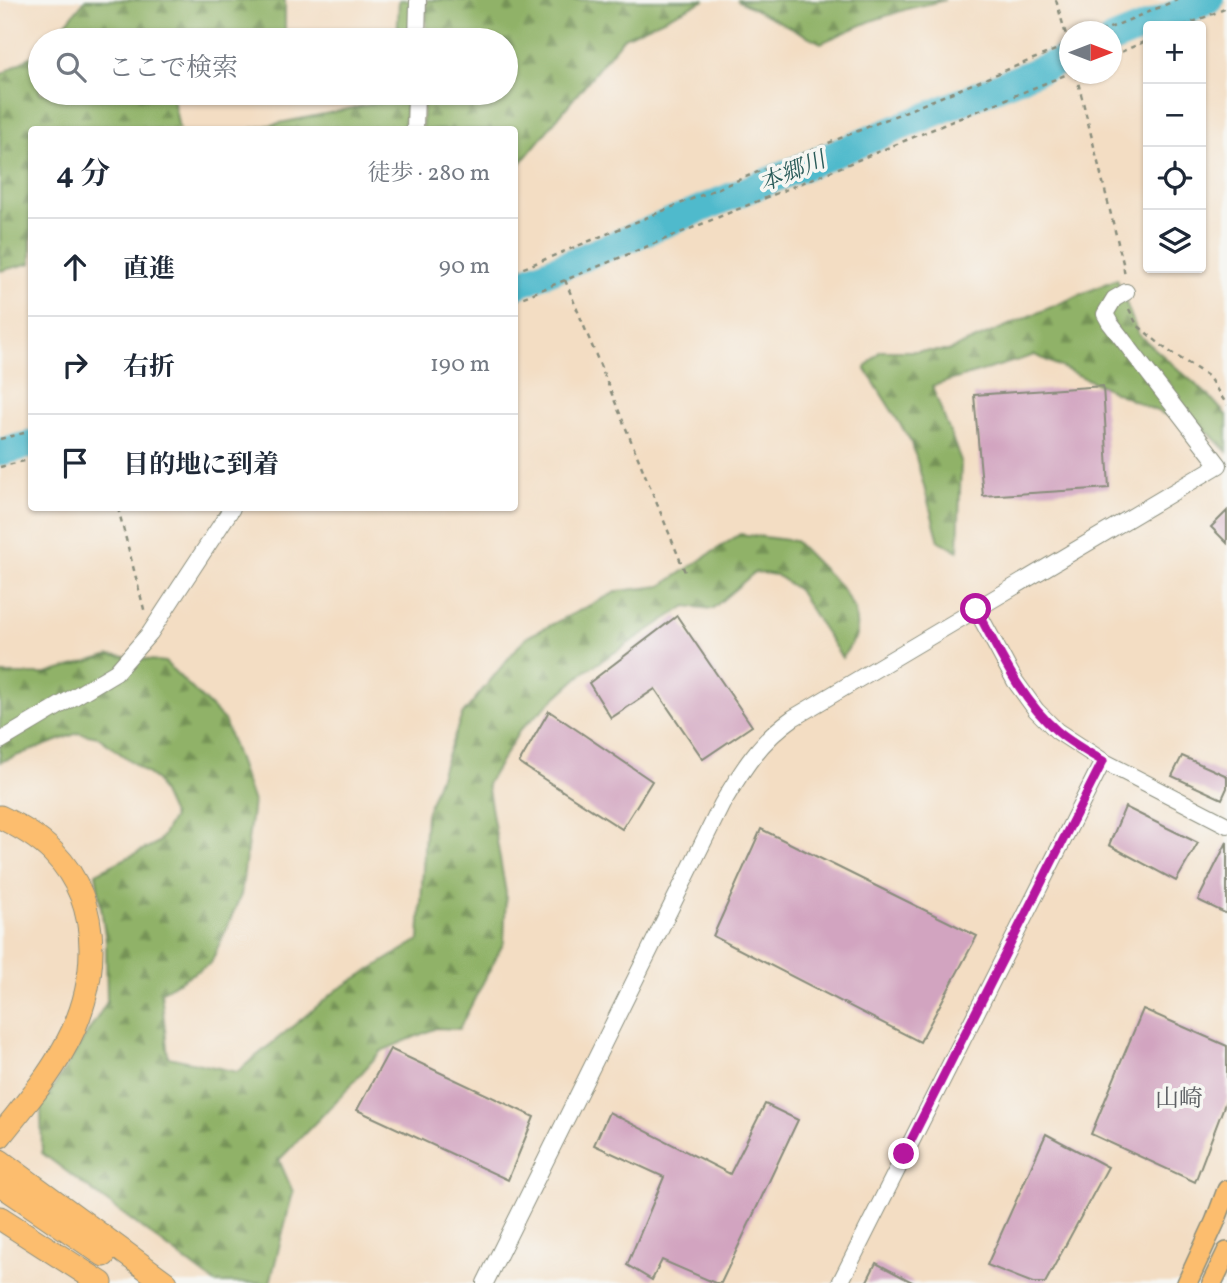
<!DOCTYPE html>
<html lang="ja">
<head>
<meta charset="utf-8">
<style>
	:root { --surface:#fff; --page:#f2f2f3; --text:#1f2937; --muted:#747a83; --line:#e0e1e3 }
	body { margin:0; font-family:Vollkorn,"Noto Serif JP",serif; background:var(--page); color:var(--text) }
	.controls { position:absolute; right:21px; top:21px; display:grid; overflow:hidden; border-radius:7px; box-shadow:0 2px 5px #0004 }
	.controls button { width:63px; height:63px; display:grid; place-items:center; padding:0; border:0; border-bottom:2px solid var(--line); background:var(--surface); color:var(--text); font:35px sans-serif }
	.compass { position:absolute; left:1059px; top:21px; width:63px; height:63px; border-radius:50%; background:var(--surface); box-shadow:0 2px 5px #0004; rotate:90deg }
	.stop { position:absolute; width:21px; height:21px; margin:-16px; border:5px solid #b5179e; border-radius:50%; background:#fff }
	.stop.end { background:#b5179e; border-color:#fff; box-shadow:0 2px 7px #0008 }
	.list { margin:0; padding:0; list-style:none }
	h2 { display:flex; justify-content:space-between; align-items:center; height:91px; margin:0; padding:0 28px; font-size:30px }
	h2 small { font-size:23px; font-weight:400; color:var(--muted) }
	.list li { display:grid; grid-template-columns:46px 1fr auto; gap:21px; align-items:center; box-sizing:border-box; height:98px; padding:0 28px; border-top:2px solid var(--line) }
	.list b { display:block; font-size:26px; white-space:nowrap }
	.list em { font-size:23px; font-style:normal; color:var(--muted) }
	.icon { flex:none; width:38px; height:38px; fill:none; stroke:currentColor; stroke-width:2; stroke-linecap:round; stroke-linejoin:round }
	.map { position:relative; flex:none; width:1227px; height:1283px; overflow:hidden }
	.search { position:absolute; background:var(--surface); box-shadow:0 2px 5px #0004; left:28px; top:28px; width:490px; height:77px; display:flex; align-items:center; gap:18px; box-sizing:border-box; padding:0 24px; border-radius:38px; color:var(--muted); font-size:26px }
	.panel { position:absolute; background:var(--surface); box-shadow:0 2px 5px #0004; left:28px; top:126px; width:490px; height:385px; border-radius:7px }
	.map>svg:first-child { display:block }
	.forest { fill:url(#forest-firs); stroke:#58784e; stroke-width:2 }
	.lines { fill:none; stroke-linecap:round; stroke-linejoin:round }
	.river { stroke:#4fbacc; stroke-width:28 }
	.building { fill:#d2a4c0 }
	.minor-casing { stroke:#898d7c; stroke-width:18 }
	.major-casing { stroke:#898d7c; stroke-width:22 }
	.highway-casing { stroke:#898d7c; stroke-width:25 }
	.path { stroke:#898d7c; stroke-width:2.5; stroke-dasharray:5 5; stroke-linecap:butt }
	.minor { stroke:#fff; stroke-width:16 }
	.major { stroke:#fcbd6e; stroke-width:19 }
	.highway { stroke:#fcbd6e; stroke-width:23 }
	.route { stroke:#b5179e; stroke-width:9 }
	.labels { text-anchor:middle; stroke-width:7; stroke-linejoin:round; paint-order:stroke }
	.water-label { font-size:23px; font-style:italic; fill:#2b5c5a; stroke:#f6f6f2 }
	.quarter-label { font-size:24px; fill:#5e6165; stroke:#f6f6f2 }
</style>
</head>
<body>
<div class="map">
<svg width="1227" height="1283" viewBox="0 0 1227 1283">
	<defs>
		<pattern id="forest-firs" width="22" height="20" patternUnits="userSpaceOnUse" patternTransform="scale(1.75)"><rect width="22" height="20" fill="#90b267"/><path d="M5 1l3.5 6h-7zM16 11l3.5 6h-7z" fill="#759256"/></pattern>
	</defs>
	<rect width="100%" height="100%" fill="#f6f6f2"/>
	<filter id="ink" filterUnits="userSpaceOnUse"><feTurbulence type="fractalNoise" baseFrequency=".0143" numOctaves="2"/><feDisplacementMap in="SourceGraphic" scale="14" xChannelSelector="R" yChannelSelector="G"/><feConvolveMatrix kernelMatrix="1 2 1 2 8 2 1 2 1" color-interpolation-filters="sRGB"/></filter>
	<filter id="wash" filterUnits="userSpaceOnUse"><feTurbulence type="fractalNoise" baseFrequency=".00686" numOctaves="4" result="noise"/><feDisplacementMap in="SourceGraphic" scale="28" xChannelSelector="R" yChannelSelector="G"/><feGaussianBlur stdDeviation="1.57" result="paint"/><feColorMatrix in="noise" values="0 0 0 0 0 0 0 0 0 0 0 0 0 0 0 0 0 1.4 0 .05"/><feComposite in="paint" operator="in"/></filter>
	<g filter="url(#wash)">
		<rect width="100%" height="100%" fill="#f3ddc3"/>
		<g class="forest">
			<polygon points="85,0 285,0 285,35 263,40 52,40"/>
			<polygon points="399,0 412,0 410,40 397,40"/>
			<polygon points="427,0 705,0 624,37 515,170 514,130 422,130 424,93 506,93 506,40 426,40"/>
			<polygon points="737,0 945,0 907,9 871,21 821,43"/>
			<polygon points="40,51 40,93 172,93 179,129 32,130 31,263 0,271 0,75"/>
			<polygon points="393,93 407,93 404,129 251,129 392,100"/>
			<polygon points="1117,279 1138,334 1210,397 1227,416 1227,452 1209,433 1145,406 1035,355 932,386 961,461 958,551 939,541 912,443 865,368 880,351 948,351"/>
			<polygon points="740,534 795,541 841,587 855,610 857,635 842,658 798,590 776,575 755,572 712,609 686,606 583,673 520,730 487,784 506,893 504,942 459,1029 436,1028 381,1051 342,1095 279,1160 293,1192 270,1283 215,1283 42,1153 41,1107 107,1002 106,941 96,873 159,842 173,817 156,780 98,737 78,733 0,762 0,674 46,674 110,655 165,662 224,720 253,802 241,895 211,963 161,992 168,1057 237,1072 337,990 419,940 426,814 462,715 525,638 618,591 661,586"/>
		</g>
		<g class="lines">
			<g class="river">
				<polyline points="1112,40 1210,0"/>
				<polyline points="514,286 1070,57"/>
				<polyline points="0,452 32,444"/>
			</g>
		</g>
		<g id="blocks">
			<g class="building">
				<polygon points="1103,386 1109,488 983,496 974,395"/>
				<polygon points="1227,511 1227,543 1211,527"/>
				<polygon points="677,616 752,726 703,759 655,689 611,718 589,683"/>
				<polygon points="549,711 652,781 622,829 519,763"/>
				<polygon points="1182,756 1227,776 1227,788 1222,799 1172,776"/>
				<polygon points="1125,807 1198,843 1176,881 1109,845"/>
				<polygon points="761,829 977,936 920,1042 713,936"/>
				<polygon points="1227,842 1227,914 1198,900"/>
				<polygon points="1143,1009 1227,1046 1227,1098 1195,1182 1091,1134"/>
				<polygon points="390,1049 534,1117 508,1180 357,1110"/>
				<polygon points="765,1104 798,1120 721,1283 715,1283 662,1260 652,1280 627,1265 664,1177 594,1145 609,1112 730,1174"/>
				<polygon points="1046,1134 1108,1167 1045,1283 1033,1283 987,1265"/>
				<polygon points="876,1263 914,1283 866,1283"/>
			</g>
		</g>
	</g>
	<g filter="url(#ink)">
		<use href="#blocks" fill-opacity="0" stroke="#898d7c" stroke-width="2"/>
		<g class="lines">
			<g class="minor-casing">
				<g id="minor">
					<polyline points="417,40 418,0"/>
					<polyline points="415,130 416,93"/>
					<polyline points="976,609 1015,681 1036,710 1057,731 1103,761 1227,825"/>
					<polyline points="0,741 116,672 150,633 232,508"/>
					<path d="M485,1283L722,804C742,770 760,741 793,718L1219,465L1110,323L1105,314L1114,299L1126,292"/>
					<polyline points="840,1283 1103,761"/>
				</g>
			</g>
			<g class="major-casing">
				<g id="major">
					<polyline points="1187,1283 1215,1222 1227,1190"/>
					<polyline points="1212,1283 1227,1252"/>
				</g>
			</g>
			<g class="highway-casing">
				<g id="highway">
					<path d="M0,817C19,826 38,837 53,852C106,906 98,990 63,1050C46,1081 22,1108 0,1136"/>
					<polyline points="0,1161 166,1283"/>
					<polyline points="0,1184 104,1255"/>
					<polyline points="0,1218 101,1283"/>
				</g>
			</g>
			<g class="path">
				<polyline points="1056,0 1070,49"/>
				<polyline points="1183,26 1227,8"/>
				<polyline points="1100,32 1177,0"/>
				<polyline points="1112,56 1148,40"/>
				<polyline points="1076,74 1123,263 1125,278"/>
				<polyline points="514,272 1070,44"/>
				<polyline points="565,280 685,572"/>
				<polyline points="514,301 1070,73"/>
				<polyline points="1129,309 1137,325 1167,350 1208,376 1227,405"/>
				<polyline points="0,439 32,431"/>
				<polyline points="0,467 32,459"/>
				<polyline points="118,508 145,613"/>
			</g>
			<use href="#minor" class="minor"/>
			<use href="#major" class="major"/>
			<use href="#highway" class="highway"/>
		</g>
	</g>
	<g class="lines" filter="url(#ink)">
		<path class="route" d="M904,1154L1103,761C1087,752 1071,743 1057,731C1020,699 999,651 976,609"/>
	</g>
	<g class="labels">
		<g class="water-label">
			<text transform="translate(792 171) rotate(-22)" y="8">本郷川</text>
		</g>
		<g class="quarter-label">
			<text x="1179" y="1106">山崎</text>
		</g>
	</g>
</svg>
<div class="controls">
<button>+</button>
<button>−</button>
<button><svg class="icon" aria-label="locate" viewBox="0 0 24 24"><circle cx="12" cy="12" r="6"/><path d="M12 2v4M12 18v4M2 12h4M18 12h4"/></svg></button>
<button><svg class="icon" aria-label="layers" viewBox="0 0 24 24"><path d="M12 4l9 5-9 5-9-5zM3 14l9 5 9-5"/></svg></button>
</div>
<svg class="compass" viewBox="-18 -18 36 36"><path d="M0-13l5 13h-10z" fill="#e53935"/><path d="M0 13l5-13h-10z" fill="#747a83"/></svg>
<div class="stop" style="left:976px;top:609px"></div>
<div class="stop end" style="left:904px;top:1154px"></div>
<div class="search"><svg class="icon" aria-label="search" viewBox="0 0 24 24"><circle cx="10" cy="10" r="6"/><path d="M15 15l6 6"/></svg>ここで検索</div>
<section class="panel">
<h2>4 分<small>徒歩 · 280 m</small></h2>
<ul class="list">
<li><svg class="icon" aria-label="ahead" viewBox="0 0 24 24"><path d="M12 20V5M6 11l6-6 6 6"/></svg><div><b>直進</b></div><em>90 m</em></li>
<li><svg class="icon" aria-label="right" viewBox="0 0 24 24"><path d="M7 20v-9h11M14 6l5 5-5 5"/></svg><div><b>右折</b></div><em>190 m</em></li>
<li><svg class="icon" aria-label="arrive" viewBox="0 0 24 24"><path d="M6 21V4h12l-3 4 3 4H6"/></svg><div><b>目的地に到着</b></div></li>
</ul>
</section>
</div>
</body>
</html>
